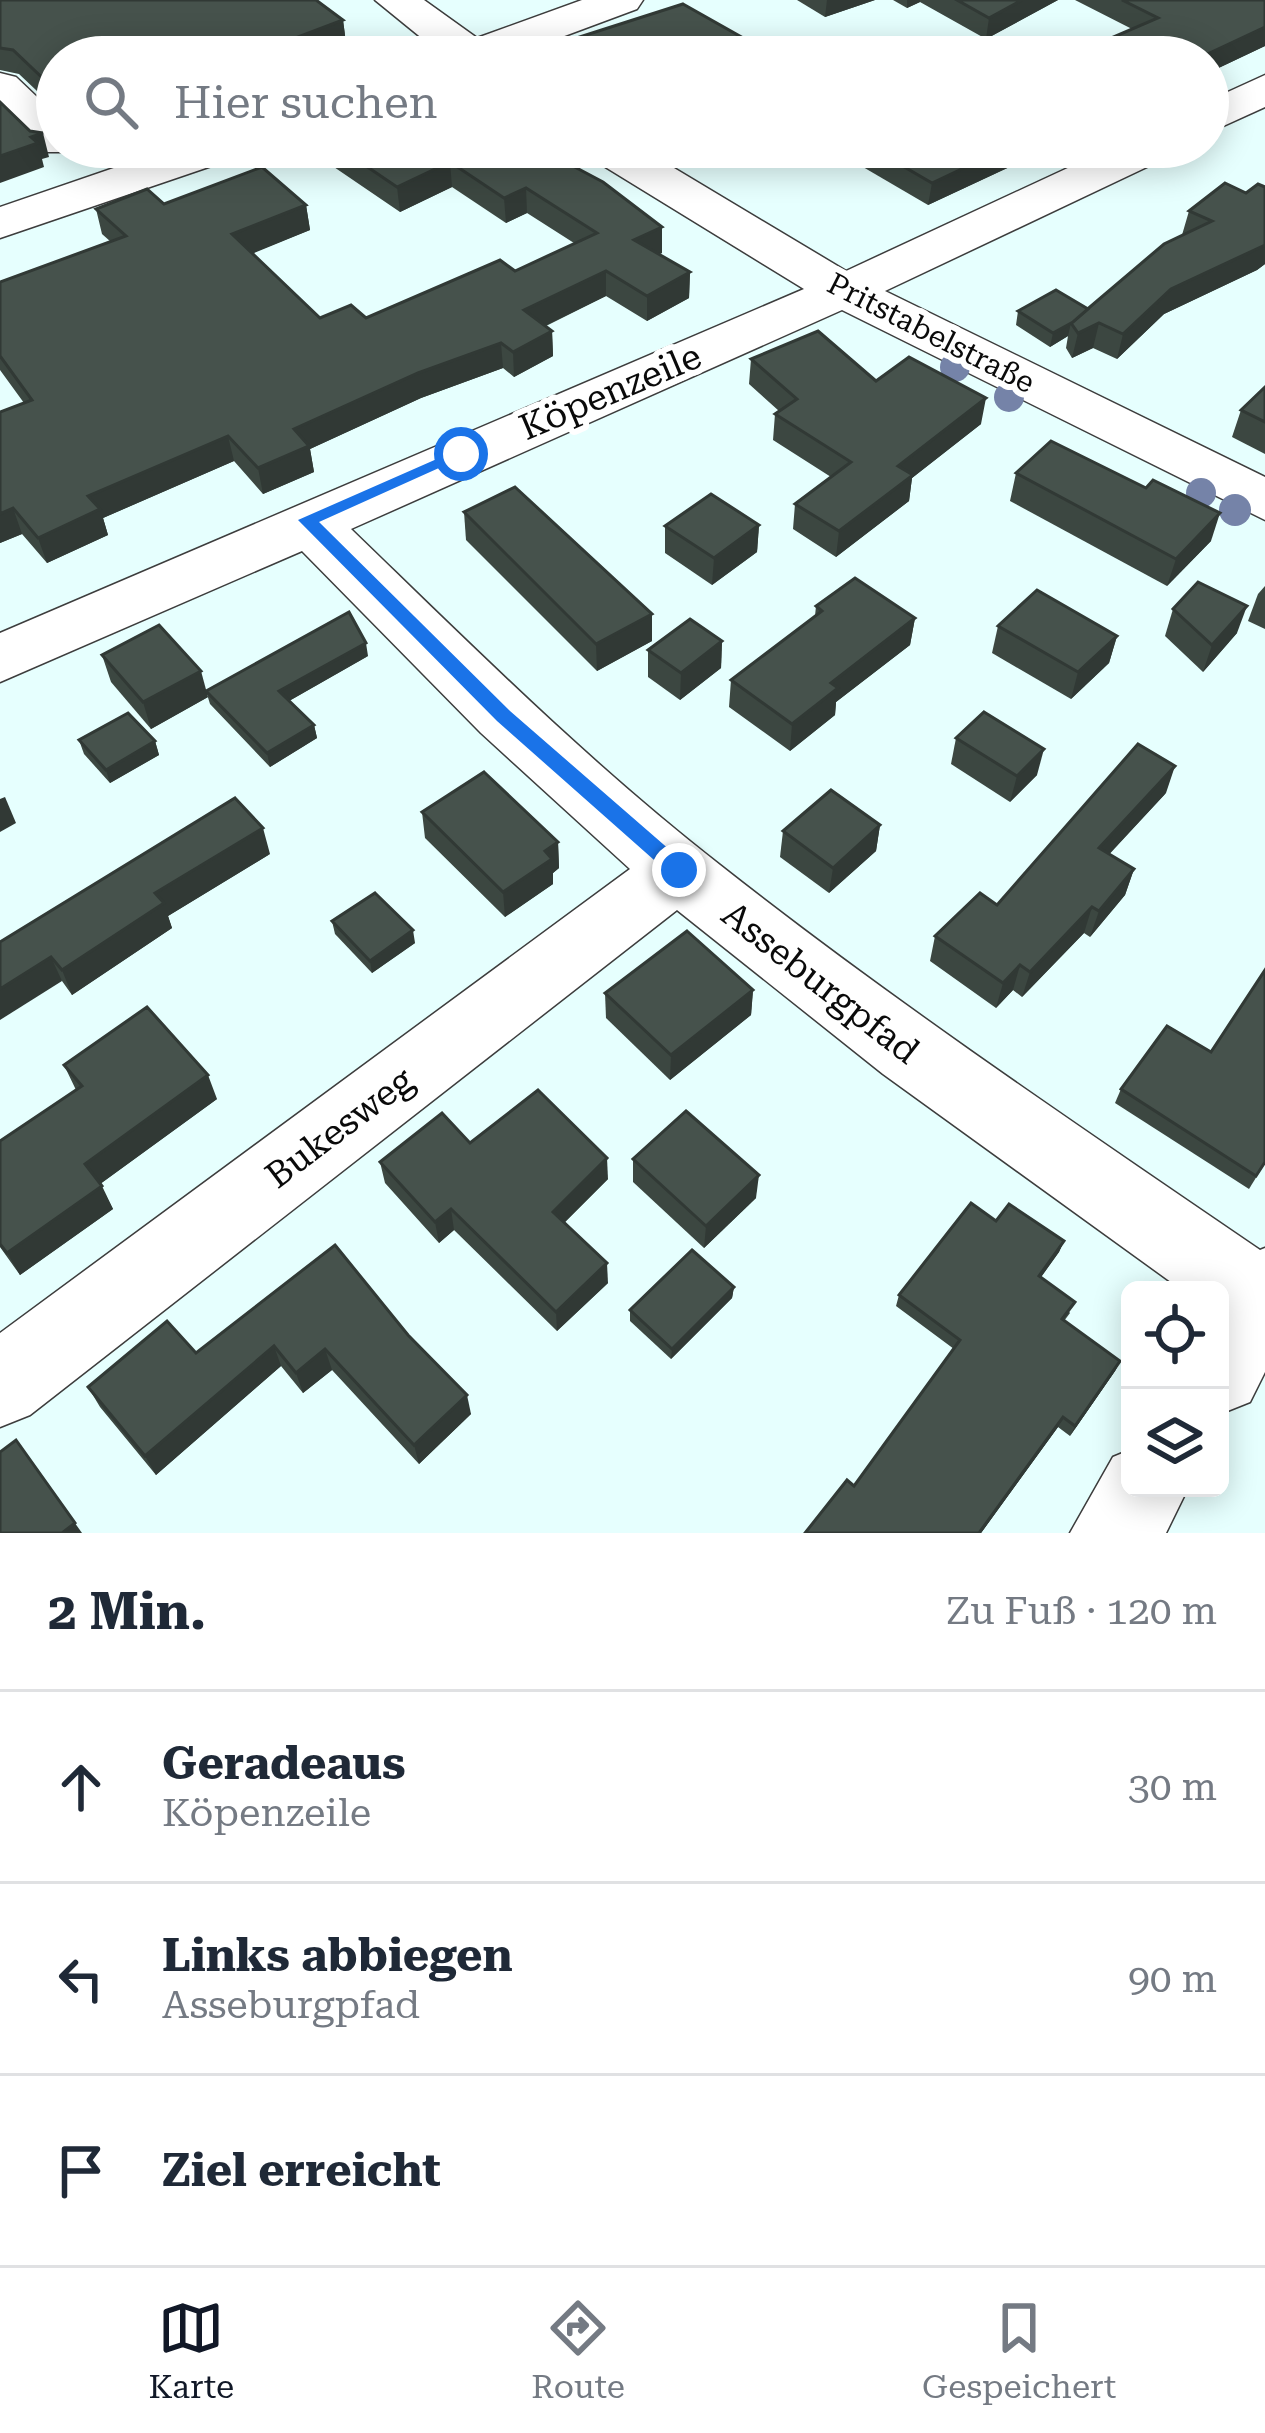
<!DOCTYPE html>
<html lang="de">
<head>
<meta charset="utf-8">
<style>
	:root { --surface:#fff; --page:#f2f2f3; --text:#1f2937; --muted:#747a83; --line:#e0e1e3; --accent:#111827 }
	body { margin:0; font-family:"Roboto Serif",serif; background:var(--page); color:var(--text) }
	.controls { position:absolute; right:36px; bottom:36px; display:grid; overflow:hidden; border-radius:18px; box-shadow:0 6px 30px #0003 }
	.controls button { width:108px; height:108px; display:grid; place-items:center; padding:0; border:0; border-bottom:3px solid var(--line); background:var(--surface); color:var(--text); font:60px sans-serif }
	.stop { position:absolute; width:36px; height:36px; margin:-27px; border:9px solid #1a73e8; border-radius:50%; background:#fff }
	.stop.end { background:#1a73e8; border-color:#fff; box-shadow:0 3px 12px #0008 }
	.list { margin:0; padding:0; list-style:none }
	h2 { display:flex; justify-content:space-between; align-items:center; height:156px; margin:0; padding:0 48px; font-size:51px }
	h2 small { font-size:39px; font-weight:400; color:var(--muted) }
	.list li { display:grid; grid-template-columns:78px 1fr auto; gap:36px; align-items:center; box-sizing:border-box; height:192px; padding:0 48px; border-top:3px solid var(--line) }
	.list b { display:block; font-size:45px; white-space:nowrap }
	.list p { margin:0; font-size:39px; white-space:nowrap; color:var(--muted) }
	.list em { font-size:39px; font-style:normal; color:var(--muted) }
	.icon { flex:none; width:66px; height:66px; fill:none; stroke:currentColor; stroke-width:2; stroke-linecap:round; stroke-linejoin:round }
	.map { position:relative; flex:none; width:1265px; height:1533px; overflow:hidden }
	.search { position:absolute; background:var(--surface); box-shadow:0 6px 30px #0003; left:36px; right:36px; top:36px; height:132px; display:flex; align-items:center; gap:30px; box-sizing:border-box; padding:0 42px; border-radius:66px; color:var(--muted); font-size:45px }
	.sheet { height:732px; background:var(--surface) }
	nav { display:flex; justify-content:space-around; align-items:center; box-sizing:border-box; height:168px; border-top:3px solid var(--line); background:var(--surface); font-size:33px; color:var(--muted) }
	nav a { display:grid; justify-items:center; gap:6px }
	nav .on { color:var(--accent) }
	.map>svg:first-child { display:block }
	.lines { fill:none; stroke-linecap:round; stroke-linejoin:round }
	.minor-casing { stroke:#3d3d3d; stroke-width:3 }
	.minor { fill:#fff; fill-rule:evenodd }
	.tree { fill:#7583a8 }
	.wall { fill:#3c4741 }
	.shaded-wall { fill:#313935 }
	.building { fill:#46524c; stroke:#313935; stroke-width:3 }
	.route { fill:#1a73e8 }
	.labels { text-anchor:middle; stroke-width:12; stroke-linejoin:round; paint-order:stroke }
	.far-street-label { font-size:30px; fill:#0a0a0a; stroke:#fff }
	.street-label { font-size:36px; fill:#0a0a0a; stroke:#fff }
</style>
</head>
<body>
<div class="map">
<svg width="1265" height="1533" viewBox="0 0 1265 1533">
	<rect width="100%" height="100%" fill="#e6fffe"/>
	<g class="lines">
		<g class="minor-casing">
			<g id="minor">
				<polygon points="375,0 424,0 477,38 582,0 643,0 637,9 508,57 445,57"/>
				<polygon points="0,73 16,77 57,116 57,147 77,147 74,152 40,152 0,112"/>
				<polygon points="1265,75 1265,107 1208,133 1208,101"/>
				<polygon points="175,147 245,147 238,157 0,238 0,207"/>
				<path d="M582,147H639L846,271L1113,147H1175L1168,157L885,291L1265,477V520L842,310L351,529C470,644 589,763 720,865C894,1002 1077,1125 1260,1250L1265,1248V1372L1250,1402L1220,1414V1290H1182L883,1074L677,910L30,1415L0,1427V1333L630,869L481,733L302,551L0,682V633L804,289L589,157Z"/>
				<polygon points="1130,1450 1130,1488 1188,1488 1166,1533 1070,1533 1113,1457"/>
			</g>
		</g>
		<use href="#minor" class="minor"/>
	</g>
	<g class="tree">
		<circle cx="955" cy="367" r="15"/>
		<circle cx="1009" cy="397" r="15"/>
		<circle cx="1201" cy="493" r="15"/>
		<circle cx="1235" cy="510" r="16"/>
	</g>
	<g class="wall">
		<polygon points="0,0 343,20 346,43 310,57 57,57 57,126 55,108 19,74 0,70"/>
		<polygon points="797,0 875,0 825,17"/>
		<polygon points="893,0 1058,0 986,39 920,2 907,8"/>
		<polygon points="1075,0 1265,0 1265,46 1208,73 1208,57 1132,29"/>
		<polygon points="567,41 777,57 567,57"/>
		<polygon points="329,147 537,147 662,253 658,254 690,272 689,298 647,321 606,296 546,326 552,331 553,356 514,377 503,368 421,398 310,449 314,472 263,494 234,461 103,518 108,535 47,563 22,534 0,543 0,412 24,403 0,370 0,282 111,242 102,234 96,209 164,204 306,205 310,230 252,253 320,318 366,318 515,271 574,243 527,213 506,223 452,187 400,212 331,165"/>
		<polygon points="726,147 793,147 757,165"/>
		<polygon points="866,147 1052,147 928,205 863,167"/>
		<polygon points="1265,187 1265,264 1257,270 1164,314 1117,359 1093,348 1072,358 1066,348 1068,336 1050,347 1016,325 1018,311 1088,309 1182,235 1189,211"/>
		<polygon points="751,359 876,381 981,424 912,478 909,501 836,557 793,529 795,504 831,477 773,440 775,414 779,411 749,384"/>
		<polygon points="1265,387 1265,454 1232,437 1241,410"/>
		<polygon points="1016,473 1211,541 1167,586 1010,501"/>
		<polygon points="464,512 652,614 652,641 597,671 466,540"/>
		<polygon points="759,525 757,552 712,585 665,553 665,526"/>
		<polygon points="1265,586 1265,629 1248,621 1258,594"/>
		<polygon points="816,606 915,618 910,645 836,702 835,715 790,751 729,707 731,680 815,616"/>
		<polygon points="1173,609 1237,633 1203,672 1165,636"/>
		<polygon points="998,626 1117,636 1109,663 1071,699 992,653"/>
		<polygon points="722,641 721,668 680,700 648,677 648,650"/>
		<polygon points="102,655 208,697 151,729 111,682"/>
		<polygon points="368,656 289,701 314,725 317,738 270,767 210,704 206,691"/>
		<polygon points="956,738 1037,775 1010,802 951,764"/>
		<polygon points="79,740 155,741 159,755 110,783 84,754"/>
		<polygon points="1166,793 1109,854 1134,869 1125,895 1090,937 1084,933 1022,997 1013,990 996,1008 930,961 935,936 997,905"/>
		<polygon points="422,812 558,842 559,868 553,873 553,884 505,917 425,838"/>
		<polygon points="880,825 876,851 829,893 780,857 783,831"/>
		<polygon points="270,854 168,916 172,928 72,995 62,981 0,942"/>
		<polygon points="332,921 415,943 372,973 335,934"/>
		<polygon points="753,990 751,1015 670,1080 606,1018 605,993"/>
		<polygon points="64,1065 217,1099 100,1184 113,1209 20,1275 0,1247 0,1141 76,1090"/>
		<polygon points="1121,1089 1265,1163 1249,1189 1115,1103"/>
		<polygon points="470,1143 608,1179 564,1223 608,1283 557,1331 454,1230 439,1243 385,1183 380,1162"/>
		<polygon points="633,1159 756,1198 704,1248 633,1182"/>
		<polygon points="996,1221 1064,1241 1059,1252 1041,1277 1070,1313 1064,1321 1120,1361 1115,1371 1070,1436 1058,1427 981,1533 805,1533 854,1486 954,1349 896,1306 899,1295"/>
		<polygon points="335,1245 471,1414 419,1464 332,1370 303,1393 281,1366 156,1475 100,1407 88,1387 196,1353"/>
		<polygon points="734,1287 732,1298 671,1359 630,1321 630,1310"/>
	</g>
	<g class="shaded-wall">
		<polygon points="827,0 875,0 825,17"/>
		<polygon points="907,0 920,0 920,2 907,8"/>
		<polygon points="1022,0 1058,0 986,39 989,18"/>
		<polygon points="343,20 346,43 310,57 245,57"/>
		<polygon points="1265,27 1265,46 1208,73 1208,57 1201,57"/>
		<polygon points="182,41 185,57 169,57"/>
		<polygon points="43,133 49,157 42,159 44,167 0,183 0,156 31,137"/>
		<polygon points="758,147 793,147 757,165"/>
		<polygon points="1008,147 1052,147 928,205 932,183"/>
		<polygon points="450,162 452,187 400,212 397,187"/>
		<polygon points="526,188 527,213 506,223 504,198"/>
		<polygon points="306,205 310,230 237,260 232,234"/>
		<polygon points="662,227 662,253 634,266 634,240"/>
		<polygon points="1265,245 1265,264 1257,270 1164,314 1117,359 1123,334 1171,289"/>
		<polygon points="606,271 606,296 526,335 524,310"/>
		<polygon points="690,272 689,298 647,321 647,296"/>
		<polygon points="1091,311 1071,323 1068,336 1050,347 1053,333"/>
		<polygon points="1099,323 1093,348 1072,358 1078,333"/>
		<polygon points="552,331 553,356 514,377 513,352"/>
		<polygon points="501,343 503,368 421,398 310,449 314,472 263,494 258,468 294,429 418,373"/>
		<polygon points="986,398 981,424 912,478 909,501 836,557 839,531 898,466"/>
		<polygon points="228,436 234,461 103,518 108,535 47,563 38,538 88,496"/>
		<polygon points="13,508 22,534 0,543 0,514"/>
		<polygon points="1220,513 1211,541 1167,586 1176,559"/>
		<polygon points="759,525 757,552 712,585 714,558"/>
		<polygon points="1247,606 1237,633 1203,672 1212,645"/>
		<polygon points="652,614 652,641 597,671 596,644"/>
		<polygon points="915,618 910,645 836,702 835,715 790,751 792,724 831,683"/>
		<polygon points="1117,636 1109,663 1071,699 1078,672"/>
		<polygon points="722,641 721,668 680,700 681,673"/>
		<polygon points="366,643 368,656 282,705 279,691"/>
		<polygon points="201,671 208,697 151,729 143,702"/>
		<polygon points="314,725 317,738 270,767 267,753"/>
		<polygon points="155,741 159,755 110,783 106,770"/>
		<polygon points="1044,749 1037,775 1010,802 1017,776"/>
		<polygon points="1175,766 1166,793 1091,874 1099,848"/>
		<polygon points="5,797 16,823 0,832 0,799"/>
		<polygon points="880,825 876,851 829,893 833,868"/>
		<polygon points="263,828 270,854 168,916 172,928 72,995 62,970 155,893"/>
		<polygon points="558,842 559,868 553,873 553,884 505,917 503,892 545,851"/>
		<polygon points="1134,869 1125,895 1090,937 1099,911"/>
		<polygon points="1092,907 1084,933 1022,997 1030,972"/>
		<polygon points="413,930 415,943 372,973 370,961"/>
		<polygon points="51,957 62,981 0,1020 0,989"/>
		<polygon points="1020,965 1013,990 996,1008 1003,983"/>
		<polygon points="753,990 751,1015 670,1080 671,1055"/>
		<polygon points="208,1075 217,1099 96,1187 85,1164"/>
		<polygon points="607,1158 608,1179 554,1233 553,1212"/>
		<polygon points="759,1175 756,1198 704,1248 706,1226"/>
		<polygon points="102,1186 113,1209 20,1275 7,1253"/>
		<polygon points="451,1209 454,1230 439,1243 435,1222"/>
		<polygon points="1064,1241 1059,1252 1034,1287 1039,1276"/>
		<polygon points="607,1263 608,1283 557,1331 556,1312"/>
		<polygon points="734,1287 732,1298 671,1359 672,1349"/>
		<polygon points="274,1346 281,1366 156,1475 145,1456"/>
		<polygon points="325,1349 332,1370 303,1393 296,1373"/>
		<polygon points="1120,1361 1115,1371 1070,1436 1075,1426"/>
		<polygon points="467,1395 471,1414 419,1464 414,1445"/>
		<polygon points="1063,1417 1058,1427 981,1533 979,1533"/>
		<polygon points="16,1440 82,1533 62,1533"/>
	</g>
	<g class="building">
		<polygon points="0,0 316,0 343,20 245,57 205,57 182,41 169,57 57,57 57,119 55,119 54,89 13,50 0,48"/>
		<polygon points="957,0 1022,0 989,18"/>
		<polygon points="1122,0 1265,0 1265,27 1201,57 1067,57 1158,18"/>
		<polygon points="683,4 777,57 590,57 567,41"/>
		<polygon points="0,102 30,131 43,133 31,137 38,143 0,156"/>
		<polygon points="338,147 537,147 603,182 662,227 634,240 690,272 647,296 606,271 524,310 552,331 513,352 501,343 418,373 294,429 309,446 258,468 228,436 88,496 100,509 38,538 13,508 0,514 0,412 32,400 0,356 0,282 126,236 96,209 147,189 164,204 262,167 306,205 232,234 320,318 351,305 366,318 500,260 515,271 597,233 526,188 504,198 450,162 397,187"/>
		<polygon points="870,147 1008,147 932,183"/>
		<polygon points="1225,183 1246,193 1258,184 1265,187 1265,245 1171,289 1123,334 1099,323 1078,333 1071,323 1164,244 1212,221 1189,211"/>
		<polygon points="1056,290 1088,309 1073,322 1053,333 1018,311"/>
		<polygon points="818,331 876,381 909,357 986,398 898,466 913,475 839,531 795,504 851,462 775,414 797,399 751,359"/>
		<polygon points="1265,387 1265,422 1241,410"/>
		<polygon points="1051,441 1146,488 1153,480 1220,513 1176,559 1016,473"/>
		<polygon points="515,487 652,614 596,644 464,512"/>
		<polygon points="711,494 759,525 714,558 665,526"/>
		<polygon points="855,578 915,618 831,683 838,688 792,724 731,680 822,611 816,606"/>
		<polygon points="1198,582 1247,606 1212,645 1173,609"/>
		<polygon points="1037,590 1117,636 1078,672 998,626"/>
		<polygon points="349,612 366,643 279,691 314,725 267,753 206,691"/>
		<polygon points="690,619 722,641 681,673 648,650"/>
		<polygon points="159,625 201,671 143,702 102,655"/>
		<polygon points="984,712 1044,749 1017,776 956,738"/>
		<polygon points="128,713 155,741 106,770 79,740"/>
		<polygon points="1138,744 1175,766 1099,848 1134,869 1099,911 1092,907 1030,972 1020,965 1003,983 935,936 980,893 997,905"/>
		<polygon points="484,772 558,842 545,851 552,859 503,892 422,812"/>
		<polygon points="831,790 880,825 833,868 783,831"/>
		<polygon points="235,798 263,828 155,893 164,903 62,970 51,957 0,989 0,942"/>
		<polygon points="375,893 413,930 370,961 332,921"/>
		<polygon points="687,931 753,990 671,1055 605,993"/>
		<polygon points="1265,970 1265,1162 1256,1176 1121,1089 1167,1026 1211,1052"/>
		<polygon points="147,1007 208,1075 85,1164 102,1186 7,1253 0,1244 0,1141 82,1086 64,1065"/>
		<polygon points="538,1090 607,1158 553,1212 607,1263 556,1312 451,1209 435,1222 380,1162 442,1113 470,1143"/>
		<polygon points="686,1111 759,1175 706,1226 633,1159"/>
		<polygon points="971,1203 996,1221 1009,1204 1064,1241 1039,1276 1075,1302 1062,1319 1120,1361 1075,1426 1063,1417 979,1533 805,1533 847,1480 854,1486 960,1340 899,1295"/>
		<polygon points="335,1245 408,1335 467,1395 414,1445 325,1349 296,1373 274,1346 145,1456 88,1387 167,1321 196,1353"/>
		<polygon points="692,1250 734,1287 672,1349 630,1310"/>
		<polygon points="16,1440 75,1523 62,1533 0,1533 0,1452"/>
	</g>
	<polygon class="route" points="455,451 470,454 319,522 510,711 686,864 686,875 671,875 497,721 298,520"/>
	<g class="labels">
		<g class="far-street-label">
			<text transform="translate(931 333) rotate(27)" y="10">Pritstabelstraße</text>
		</g>
		<g class="street-label">
			<text transform="translate(610 391) rotate(-23)" y="13">Köpenzeile</text>
			<text transform="translate(821 982) rotate(38)" y="13">Asseburgpfad</text>
			<text transform="translate(339 1127) rotate(-37)" y="13">Bukesweg</text>
		</g>
	</g>
</svg>
<div class="controls">
<button><svg class="icon" aria-label="locate" viewBox="0 0 24 24"><circle cx="12" cy="12" r="6"/><path d="M12 2v4M12 18v4M2 12h4M18 12h4"/></svg></button>
<button><svg class="icon" aria-label="layers" viewBox="0 0 24 24"><path d="M12 4l9 5-9 5-9-5zM3 14l9 5 9-5"/></svg></button>
</div>
<div class="stop" style="left:461px;top:454px"></div>
<div class="stop end" style="left:679px;top:870px"></div>
<div class="search"><svg class="icon" aria-label="search" viewBox="0 0 24 24"><circle cx="10" cy="10" r="6"/><path d="M15 15l6 6"/></svg>Hier suchen</div>
</div>
<section class="sheet">
<h2>2 Min.<small>Zu Fuß · 120 m</small></h2>
<ul class="list">
<li><svg class="icon" aria-label="ahead" viewBox="0 0 24 24"><path d="M12 20V5M6 11l6-6 6 6"/></svg><div><b>Geradeaus</b><p>Köpenzeile</p></div><em>30 m</em></li>
<li><svg class="icon" aria-label="left" viewBox="0 0 24 24"><path d="M17 20v-9H6M10 6l-5 5 5 5"/></svg><div><b>Links abbiegen</b><p>Asseburgpfad</p></div><em>90 m</em></li>
<li><svg class="icon" aria-label="arrive" viewBox="0 0 24 24"><path d="M6 21V4h12l-3 4 3 4H6"/></svg><div><b>Ziel erreicht</b></div></li>
</ul>
</section>
<nav>
<a class="on"><svg class="icon" aria-label="map" viewBox="0 0 24 24"><path d="M3 6l6-2 6 2 6-2v14l-6 2-6-2-6 2zM9 4v14M15 6v14"/></svg>Karte</a>
<a><svg class="icon" aria-label="directions" viewBox="0 0 24 24"><path d="M12 3l9 9-9 9-9-9zM9 14v-3h6M13 9l2 2-2 2"/></svg>Route</a>
<a><svg class="icon" aria-label="saved" viewBox="0 0 24 24"><path d="M7 4h10v16l-5-4-5 4z"/></svg>Gespeichert</a>
</nav>
</body>
</html>
